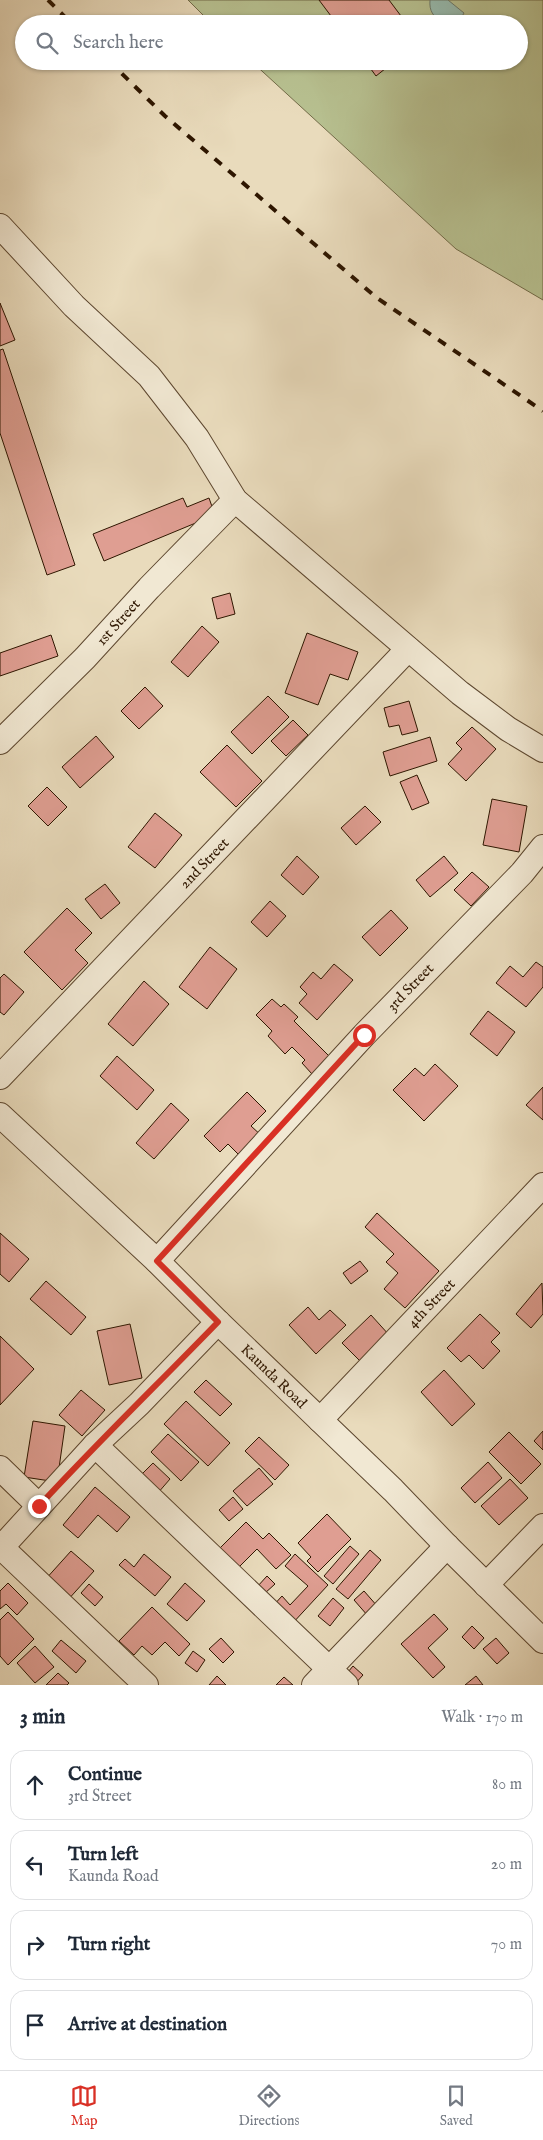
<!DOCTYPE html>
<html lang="en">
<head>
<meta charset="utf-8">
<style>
	:root { --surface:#fff; --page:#f6f6f7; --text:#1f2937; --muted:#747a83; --line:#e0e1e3; --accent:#d93025 }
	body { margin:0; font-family:"IM FELL English",serif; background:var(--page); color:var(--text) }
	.stop { position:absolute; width:15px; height:15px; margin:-11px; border:4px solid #d93025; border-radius:50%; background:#fff }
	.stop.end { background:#d93025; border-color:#fff; box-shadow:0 1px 5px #0008 }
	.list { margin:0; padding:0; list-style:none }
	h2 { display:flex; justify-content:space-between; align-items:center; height:65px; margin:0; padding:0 20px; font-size:21px }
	h2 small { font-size:16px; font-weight:400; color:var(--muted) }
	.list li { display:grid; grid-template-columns:32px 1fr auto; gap:15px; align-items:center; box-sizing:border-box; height:70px; margin:0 10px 10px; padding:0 10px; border:1px solid var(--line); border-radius:15px }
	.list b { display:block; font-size:19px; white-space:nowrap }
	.list p { margin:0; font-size:16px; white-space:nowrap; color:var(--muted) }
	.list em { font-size:16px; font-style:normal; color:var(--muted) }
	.icon { flex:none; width:28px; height:28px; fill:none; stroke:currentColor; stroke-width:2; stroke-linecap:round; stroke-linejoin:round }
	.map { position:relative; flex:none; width:543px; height:1685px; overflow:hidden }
	.search { position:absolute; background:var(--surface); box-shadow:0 1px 4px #0004; left:15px; right:15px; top:15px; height:55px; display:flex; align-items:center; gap:12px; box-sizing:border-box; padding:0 18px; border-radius:28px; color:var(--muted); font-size:19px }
	.sheet { height:385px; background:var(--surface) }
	nav { display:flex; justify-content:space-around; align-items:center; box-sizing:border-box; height:70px; border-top:1px solid var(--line); background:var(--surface); font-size:14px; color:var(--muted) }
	nav a { display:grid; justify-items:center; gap:2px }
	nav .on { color:var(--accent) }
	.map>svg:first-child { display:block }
	.green { fill:#b7c090; stroke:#726b48 }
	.water { fill:#97bbaf; stroke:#6d7969 }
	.building { fill:#df9e92; stroke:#2e1600 }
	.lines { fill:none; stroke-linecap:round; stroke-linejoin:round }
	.minor-casing { stroke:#5d472f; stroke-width:26 }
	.minor { stroke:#f1e8d3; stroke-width:24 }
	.rail { stroke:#2e1600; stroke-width:4; stroke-dasharray:9 9; stroke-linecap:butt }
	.route { stroke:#d93025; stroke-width:6 }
	.labels { text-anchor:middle; stroke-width:4; stroke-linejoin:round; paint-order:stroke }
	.street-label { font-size:15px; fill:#2e1600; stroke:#f1e8d3 }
</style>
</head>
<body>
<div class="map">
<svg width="543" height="1685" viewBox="0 0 543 1685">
	<rect width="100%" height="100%" fill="#e9dbbc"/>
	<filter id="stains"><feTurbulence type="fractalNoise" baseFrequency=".004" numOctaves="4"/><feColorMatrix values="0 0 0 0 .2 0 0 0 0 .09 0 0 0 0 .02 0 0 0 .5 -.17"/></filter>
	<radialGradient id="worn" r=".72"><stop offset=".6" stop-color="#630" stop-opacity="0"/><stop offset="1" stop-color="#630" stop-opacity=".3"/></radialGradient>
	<polygon class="green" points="188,0 543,0 543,300 456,249 251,61 519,61 519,24 212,24"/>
	<path class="water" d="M430,0H448L464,13L460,20L442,23C433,16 429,11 430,0Z"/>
	<g class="building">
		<polygon points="319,0 389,0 407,24 337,24"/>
		<polygon points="365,61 395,61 376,76"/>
		<polygon points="0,303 15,340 0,346"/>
		<polygon points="3,349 75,565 47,575 0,433 0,350"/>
		<polygon points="183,498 187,507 209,498 215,515 104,561 93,534"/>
		<polygon points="230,593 235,614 217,619 212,598"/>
		<polygon points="202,626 219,642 188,677 171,662"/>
		<polygon points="307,633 358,652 348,680 330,674 318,705 285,693"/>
		<polygon points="51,635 58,656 0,676 0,653"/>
		<polygon points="145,687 163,706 139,729 121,711"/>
		<polygon points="268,696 289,717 252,754 231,732"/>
		<polygon points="409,701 418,731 402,735 399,725 389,727 384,708"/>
		<polygon points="293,720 308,735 286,756 271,741"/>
		<polygon points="472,727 496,749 466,781 448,764 462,749 456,743"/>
		<polygon points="96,736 114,757 80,788 62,767"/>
		<polygon points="430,737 437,761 390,776 383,752"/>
		<polygon points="227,745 262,781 236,807 200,772"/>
		<polygon points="417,775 429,803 412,810 400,782"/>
		<polygon points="47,787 67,807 48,826 28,806"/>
		<polygon points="492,799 527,806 519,852 483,845"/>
		<polygon points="365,806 381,822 356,845 341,828"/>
		<polygon points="155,813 182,835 155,868 128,847"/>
		<polygon points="297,856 319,877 303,895 281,875"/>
		<polygon points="444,856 458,873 430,897 416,880"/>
		<polygon points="472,872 489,887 471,906 454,890"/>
		<polygon points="105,884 120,903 101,919 85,899"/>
		<polygon points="270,901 286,916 267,937 251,922"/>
		<polygon points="67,908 92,933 75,950 88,963 62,990 24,952"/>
		<polygon points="391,910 408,928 380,956 362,937"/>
		<polygon points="210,947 237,969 207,1009 179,987"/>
		<polygon points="536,962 543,967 543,987 526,1007 496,983 510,966 523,977"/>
		<polygon points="334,964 353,980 317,1020 299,1003 307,994 300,987 313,972 321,979"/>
		<polygon points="4,974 24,992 4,1015 0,1012 0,978"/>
		<polygon points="144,981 169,1004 133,1046 108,1024"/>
		<polygon points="272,999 281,1007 284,1004 298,1017 294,1021 329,1056 312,1074 302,1063 305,1060 292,1047 285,1054 268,1036 272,1031 256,1015"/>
		<polygon points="488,1011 515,1032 497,1056 470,1034"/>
		<polygon points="117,1056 154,1090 137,1110 100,1076"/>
		<polygon points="435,1064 458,1086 424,1121 393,1090 415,1068 424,1076"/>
		<polygon points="543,1087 543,1120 526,1105"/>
		<polygon points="247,1092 266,1111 251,1126 263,1137 242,1158 228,1144 220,1152 204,1136"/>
		<polygon points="171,1103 189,1120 154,1159 136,1143"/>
		<polygon points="377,1213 439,1271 405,1308 384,1289 398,1273 386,1262 394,1254 365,1227"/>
		<polygon points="0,1233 29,1259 9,1282 0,1274"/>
		<polygon points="360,1261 368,1271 351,1284 343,1273"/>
		<polygon points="46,1281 86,1317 71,1335 30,1299"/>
		<polygon points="542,1283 543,1314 531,1328 516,1314"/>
		<polygon points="308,1307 319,1320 330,1310 346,1325 316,1354 289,1325"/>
		<polygon points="480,1314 500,1333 491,1342 500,1351 483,1369 469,1355 461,1362 447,1348"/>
		<polygon points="371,1315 390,1336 362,1363 342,1343"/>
		<polygon points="130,1324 142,1378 109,1385 97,1331"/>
		<polygon points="0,1336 34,1369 0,1405"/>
		<polygon points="444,1370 475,1404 452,1426 421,1392"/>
		<polygon points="206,1380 232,1404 220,1416 194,1392"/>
		<polygon points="81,1390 105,1410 82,1436 59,1415"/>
		<polygon points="186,1401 230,1443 208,1466 164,1424"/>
		<polygon points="33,1421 65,1426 57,1482 24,1477"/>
		<polygon points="543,1431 543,1450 534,1441"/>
		<polygon points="509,1432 541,1464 521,1484 489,1452"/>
		<polygon points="168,1434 199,1462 181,1481 151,1452"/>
		<polygon points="259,1437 289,1465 275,1480 245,1451"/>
		<polygon points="488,1462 502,1478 475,1503 461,1488"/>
		<polygon points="153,1463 170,1479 157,1494 139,1477"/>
		<polygon points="259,1468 273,1484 247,1506 233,1491"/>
		<polygon points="510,1479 528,1498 499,1525 481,1506"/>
		<polygon points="95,1487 130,1517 117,1532 98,1515 78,1538 63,1525"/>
		<polygon points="233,1497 243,1509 229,1521 219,1510"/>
		<polygon points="327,1514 351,1539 318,1572 307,1561 311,1557 298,1543"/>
		<polygon points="246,1522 263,1539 269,1533 291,1555 276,1569 257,1549 235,1571 216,1552"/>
		<polygon points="350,1546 359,1554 333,1584 324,1576"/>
		<polygon points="370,1550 381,1560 348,1599 336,1589"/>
		<polygon points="71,1551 94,1571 66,1602 44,1581"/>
		<polygon points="144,1554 171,1577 155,1596 119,1565 125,1559 134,1567"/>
		<polygon points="295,1554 328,1585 291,1625 272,1607 282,1596 290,1605 308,1586 285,1566"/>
		<polygon points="267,1576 275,1584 264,1594 257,1587"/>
		<polygon points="8,1583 28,1603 17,1615 6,1604 0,1609 0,1591"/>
		<polygon points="185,1583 205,1601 187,1621 167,1604"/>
		<polygon points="89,1584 103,1597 95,1606 81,1593"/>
		<polygon points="364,1591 378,1607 368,1616 354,1600"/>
		<polygon points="333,1598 344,1608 330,1626 318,1616"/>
		<polygon points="152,1607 190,1644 179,1656 165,1642 152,1655 142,1646 134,1655 119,1641"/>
		<polygon points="8,1612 34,1639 8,1665 0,1656 0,1620"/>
		<polygon points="434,1614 448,1629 428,1648 445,1667 433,1678 401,1644"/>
		<polygon points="472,1626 484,1638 474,1649 462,1637"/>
		<polygon points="221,1638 234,1652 223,1663 209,1649"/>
		<polygon points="496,1638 509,1653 497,1664 483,1649"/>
		<polygon points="61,1640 86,1661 76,1673 52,1651"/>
		<polygon points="35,1646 54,1667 35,1683 17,1663"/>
		<polygon points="193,1651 205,1660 197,1672 185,1663"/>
		<polygon points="353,1666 363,1675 354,1685 343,1678"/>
		<polygon points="58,1673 69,1683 67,1685 46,1685"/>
		<polygon points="217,1676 226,1685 209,1685"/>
		<polygon points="476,1676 483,1685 465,1685"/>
		<polygon points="284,1677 293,1685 276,1685"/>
	</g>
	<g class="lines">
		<g class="minor-casing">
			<g id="minor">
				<polyline points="0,226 74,306 149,376 197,438 235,500 460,693 508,729 543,750"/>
				<polyline points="0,742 85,658 149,588 235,500"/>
				<polyline points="0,1077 408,649"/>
				<polyline points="0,1115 157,1261 218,1322 393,1490 447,1546 543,1641"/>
				<polyline points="157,1261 364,1035 522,873 543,847"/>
				<polyline points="320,1420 543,1185"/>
				<polyline points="95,1445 346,1685"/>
				<polyline points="0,1468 39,1506"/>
				<polyline points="2,1548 146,1685"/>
				<polyline points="0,1549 95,1445 139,1404 218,1322"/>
				<polyline points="486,1585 543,1526"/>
				<polyline points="314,1685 447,1546"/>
			</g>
		</g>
		<use href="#minor" class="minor"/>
		<g class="rail">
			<polyline points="48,0 72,24"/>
			<polyline points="109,61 165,116 377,298 543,411"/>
		</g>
	</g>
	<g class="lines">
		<path class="route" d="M39,1506C97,1443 158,1384 218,1322L157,1261L364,1035"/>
	</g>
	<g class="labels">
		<g class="street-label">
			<text transform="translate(118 622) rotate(-48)" y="5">1st Street</text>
			<text transform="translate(204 863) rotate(-46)" y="5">2nd Street</text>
			<text transform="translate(410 987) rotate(-46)" y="5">3rd Street</text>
			<text transform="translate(431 1303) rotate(-46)" y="5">4th Street</text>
			<text transform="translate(274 1376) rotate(44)" y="5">Kaunda Road</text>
		</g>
	</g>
	<rect width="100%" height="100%" filter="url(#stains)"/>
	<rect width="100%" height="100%" fill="url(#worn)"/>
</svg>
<div class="stop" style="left:364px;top:1035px"></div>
<div class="stop end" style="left:39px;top:1506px"></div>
<div class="search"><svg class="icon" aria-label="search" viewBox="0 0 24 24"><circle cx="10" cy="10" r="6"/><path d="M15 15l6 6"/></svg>Search here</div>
</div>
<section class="sheet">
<h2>3 min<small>Walk · 170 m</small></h2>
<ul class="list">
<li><svg class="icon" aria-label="ahead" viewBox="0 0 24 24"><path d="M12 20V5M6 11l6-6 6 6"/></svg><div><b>Continue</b><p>3rd Street</p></div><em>80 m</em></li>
<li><svg class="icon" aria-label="left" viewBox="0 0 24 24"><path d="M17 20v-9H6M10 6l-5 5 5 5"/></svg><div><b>Turn left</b><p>Kaunda Road</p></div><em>20 m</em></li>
<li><svg class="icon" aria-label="right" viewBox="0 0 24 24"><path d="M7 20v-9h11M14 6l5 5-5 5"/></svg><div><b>Turn right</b></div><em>70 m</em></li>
<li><svg class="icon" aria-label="arrive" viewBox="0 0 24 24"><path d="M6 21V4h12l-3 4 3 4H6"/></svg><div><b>Arrive at destination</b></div></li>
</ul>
</section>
<nav>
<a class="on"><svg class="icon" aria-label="map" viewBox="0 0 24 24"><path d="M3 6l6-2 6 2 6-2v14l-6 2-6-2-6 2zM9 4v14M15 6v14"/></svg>Map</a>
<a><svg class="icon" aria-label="directions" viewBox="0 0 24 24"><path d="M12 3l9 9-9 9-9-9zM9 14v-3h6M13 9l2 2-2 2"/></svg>Directions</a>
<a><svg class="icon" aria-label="saved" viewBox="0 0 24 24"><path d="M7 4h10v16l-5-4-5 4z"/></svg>Saved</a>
</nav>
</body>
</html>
